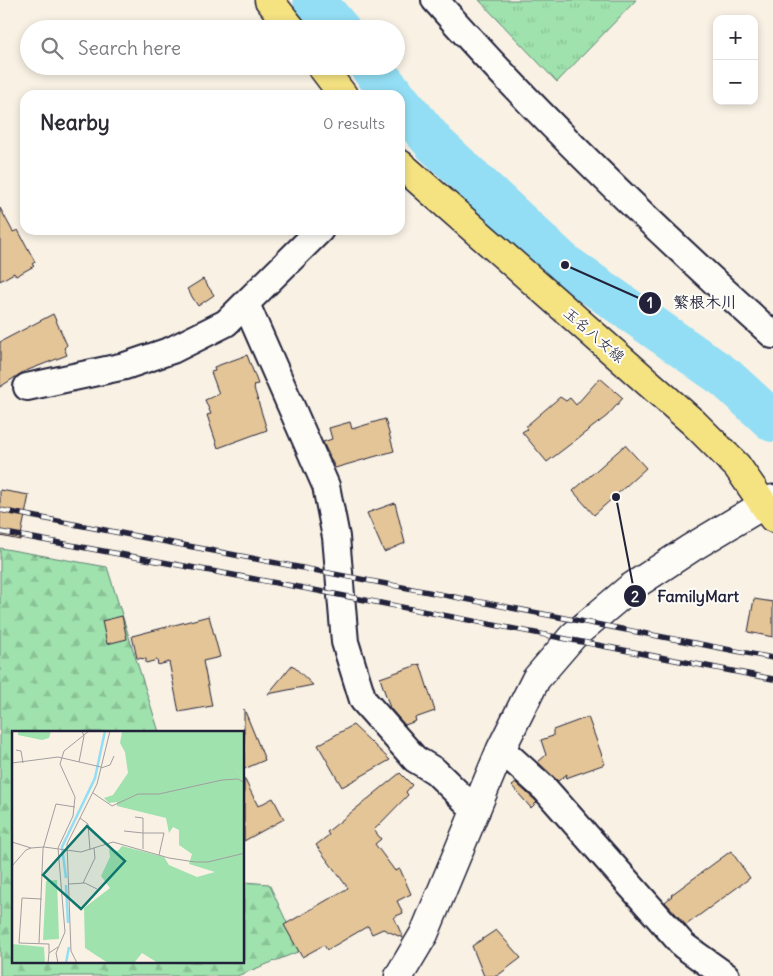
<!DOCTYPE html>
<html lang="en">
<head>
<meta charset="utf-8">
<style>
	:root { --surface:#fff; --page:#f2f2f3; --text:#2b2b33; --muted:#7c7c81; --line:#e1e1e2 }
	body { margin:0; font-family:Delius,"Klee One",sans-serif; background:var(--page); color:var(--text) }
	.controls { position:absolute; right:15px; top:15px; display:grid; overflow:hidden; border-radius:10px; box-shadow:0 2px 8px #0003 }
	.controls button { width:45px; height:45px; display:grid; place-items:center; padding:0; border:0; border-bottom:1px solid var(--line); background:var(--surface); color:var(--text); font:25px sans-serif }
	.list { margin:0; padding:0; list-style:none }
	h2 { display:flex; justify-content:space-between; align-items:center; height:65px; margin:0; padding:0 20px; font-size:21px }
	h2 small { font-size:16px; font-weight:400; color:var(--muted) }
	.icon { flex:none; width:28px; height:28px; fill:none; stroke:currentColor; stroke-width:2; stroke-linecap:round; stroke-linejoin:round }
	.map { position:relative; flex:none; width:773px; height:976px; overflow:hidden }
	.search { position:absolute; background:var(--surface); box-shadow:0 2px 8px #0003; left:20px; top:20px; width:385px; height:55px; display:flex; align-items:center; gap:12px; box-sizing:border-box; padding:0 18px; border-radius:28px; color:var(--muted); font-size:19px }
	.panel { position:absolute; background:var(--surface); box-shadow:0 2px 8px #0003; left:20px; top:90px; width:385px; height:145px; border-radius:15px }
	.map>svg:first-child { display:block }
	.forest { fill:url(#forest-firs); stroke:#608274 }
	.park { fill:url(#park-tufts); stroke:#608274 }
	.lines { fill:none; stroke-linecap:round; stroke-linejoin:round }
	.river { stroke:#93def4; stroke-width:42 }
	.building { fill:#e4c597; stroke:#22223b }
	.street-casing { stroke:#22223b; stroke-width:30 }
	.secondary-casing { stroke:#22223b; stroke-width:31 }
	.primary-casing { stroke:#22223b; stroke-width:31 }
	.street { stroke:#fdfcf7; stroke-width:26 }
	.secondary { stroke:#fdfcf7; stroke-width:28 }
	.primary { stroke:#f5e382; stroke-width:28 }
	.rail-casing { stroke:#22223b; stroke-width:5.5 }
	.rail { stroke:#fdfcf7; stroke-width:4; stroke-dasharray:11; stroke-linecap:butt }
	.labels { text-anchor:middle; stroke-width:4; stroke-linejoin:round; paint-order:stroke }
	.street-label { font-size:15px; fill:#22223b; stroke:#fdfcf7 }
	.inset-river { fill:none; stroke:#93def4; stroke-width:2.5 }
	.inset-road { fill:none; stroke:#a29ea0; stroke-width:1 }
	.view { fill:#0f766e; fill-opacity:0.15; stroke:#0f766e; stroke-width:2.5 }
	.inset-edge { fill:none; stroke:#22223b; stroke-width:2.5 }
	.leader { fill:none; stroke:#22223b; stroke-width:2 }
	.callout-dot { fill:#22223b; stroke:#fdfcf7; stroke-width:2 }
	.mark-label { font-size:15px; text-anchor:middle; font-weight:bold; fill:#fff }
	.callout-label { font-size:16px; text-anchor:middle; font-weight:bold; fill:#22223b; stroke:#fdfcf7; stroke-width:4; stroke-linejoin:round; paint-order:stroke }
</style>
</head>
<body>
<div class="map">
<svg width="773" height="976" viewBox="0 0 773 976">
	<defs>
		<pattern id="forest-firs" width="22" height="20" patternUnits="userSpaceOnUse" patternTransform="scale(1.25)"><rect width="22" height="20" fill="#9fe2ad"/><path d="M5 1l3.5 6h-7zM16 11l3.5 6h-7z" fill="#89c296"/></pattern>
		<pattern id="park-tufts" width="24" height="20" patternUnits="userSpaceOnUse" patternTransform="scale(1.25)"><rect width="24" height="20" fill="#9fe2ad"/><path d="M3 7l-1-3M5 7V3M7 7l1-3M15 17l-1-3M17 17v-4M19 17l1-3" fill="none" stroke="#89c296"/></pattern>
	</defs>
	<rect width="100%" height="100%" fill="#f8f1e4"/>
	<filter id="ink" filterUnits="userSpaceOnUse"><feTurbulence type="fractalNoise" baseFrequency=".02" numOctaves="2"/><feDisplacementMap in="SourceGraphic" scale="10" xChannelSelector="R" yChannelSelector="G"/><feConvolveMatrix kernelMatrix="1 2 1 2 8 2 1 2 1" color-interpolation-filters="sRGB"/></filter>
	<g filter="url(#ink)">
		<polygon class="forest" points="0,548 107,567 159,732 14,732 14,962 244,962 244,882 269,884 300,951 237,976 0,976"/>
		<polygon class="park" points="479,0 636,0 557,82"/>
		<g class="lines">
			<g class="river">
				<polyline points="314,0 339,29"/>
				<polyline points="370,66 394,95"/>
				<polyline points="400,102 435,144 565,265 726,378 773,421"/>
			</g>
		</g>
		<g class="building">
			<polygon points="0,208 13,232 18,230 35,262 32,264 34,266 16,276 14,273 0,281"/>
			<polygon points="203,279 214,295 198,306 187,289"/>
			<polygon points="53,314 67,345 64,348 67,355 23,372 0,387 0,342"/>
			<polygon points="247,355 258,384 253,385 267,430 218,448 207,415 211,414 205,400 219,394 211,372 215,371 214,367"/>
			<polygon points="600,378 623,398 607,416 547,462 522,432 527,429 525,427 560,397 566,401 570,398 576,405"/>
			<polygon points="385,419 394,451 335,468 323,442 332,439 329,428 350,422 352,429"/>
			<polygon points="625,445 646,468 594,515 573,491"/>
			<polygon points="0,490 29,495 20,540 0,536"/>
			<polygon points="395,503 405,543 384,552 367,513"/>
			<polygon points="754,599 773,602 773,637 748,632"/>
			<polygon points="122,616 127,639 107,644 102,621"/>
			<polygon points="209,616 220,657 203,661 212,706 179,712 169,662 158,665 157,660 146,663 146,659 137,658 132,636"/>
			<polygon points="420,664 435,711 415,718 416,721 405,725 390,708 380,678"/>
			<polygon points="292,665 313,685 268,694"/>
			<polygon points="244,709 265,760 244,769"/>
			<polygon points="588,717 605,764 566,778 567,774 558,781 538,762 546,755 541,740 553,736 553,730"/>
			<polygon points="353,725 390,760 342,787 318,745"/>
			<polygon points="400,773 412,785 406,792 408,795 374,830 381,839 375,844 395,871 400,869 411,894 397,901 403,913 394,917 403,938 383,929 372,934 368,926 327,950 324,945 302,957 284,925 348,888 316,845 329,835 327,832"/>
			<polygon points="244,778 258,806 273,798 284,819 244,841"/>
			<polygon points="516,783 537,802 531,808 512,786"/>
			<polygon points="731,851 750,878 686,925 665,902 672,896 671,895"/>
			<polygon points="496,930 521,958 497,976 484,976 472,946"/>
		</g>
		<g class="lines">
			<g class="street-casing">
				<g id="street">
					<path d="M435,0C540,119 655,229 773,335"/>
					<polyline points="246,304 326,486 336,537 345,642 363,700 415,759 435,771 476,811"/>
					<polyline points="27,387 125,366 172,350 226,323 320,230"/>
					<polyline points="501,749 545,789 684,946 726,976"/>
				</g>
			</g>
			<g class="secondary-casing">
				<polyline id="secondary" points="399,976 424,934 501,749 536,679 573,636 630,588 691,548 773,499"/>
			</g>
			<g class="primary-casing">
				<g id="primary">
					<polyline points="269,0 292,29"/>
					<polyline points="321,66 343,95"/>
					<polyline points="400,164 694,423 737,466 773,518"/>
				</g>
			</g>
			<use href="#street" class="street"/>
			<use href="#secondary" class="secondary"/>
			<use href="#primary" class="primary"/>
			<g class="rail-casing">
				<g id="rail">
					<polyline points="0,510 773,658"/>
					<polyline points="0,532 298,587 773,679"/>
				</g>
			</g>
			<use href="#rail" class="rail"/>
		</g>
	</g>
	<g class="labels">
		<g class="street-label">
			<text transform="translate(594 335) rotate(41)" y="5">玉名八女線</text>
		</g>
	</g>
	<g transform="translate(12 731)">
		<rect width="232" height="232" fill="#f8f1e4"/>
		<path d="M196,0H232V49L198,4Z" fill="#9fe2ad"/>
		<path d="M6,0H39L37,7L30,9L6,4ZM110,0H196L232,49V232H146L130,222L122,232H96L73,217L72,177L98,157L89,145L98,126L97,118L106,120L110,115L152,126L157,134L185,146L203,141L177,133L180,123L167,114V99L161,96L157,102L154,87L105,75V71L97,72L92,67L101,64L116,42L113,21L108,12Z" fill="#9fe2ad"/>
		<path d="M45,149L47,208L31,209L34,150ZM0,213L32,216L33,232H0Z" fill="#9fe2ad"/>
		<path class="inset-river" d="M54,147L50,116L83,47L93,0M54,154L56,192M54,232L57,216"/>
		<path class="inset-road" d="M4,19L9,20L11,32M67,31L72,5L70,0M0,32L46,26L89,36M89,37L98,34L102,25M81,62L100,75L126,63H147L210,49L226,48L233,52M68,87L76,93L78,119M112,100L131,102V87L123,86M0,111L19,117M131,118V102H152L147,124M0,135L14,119L19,117L32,116L69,121L101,111L157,127L183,131H196L233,122M71,152L83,127L82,117M57,153L73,152L85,158M30,168L10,167L7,212L37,213V222M27,212L31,118L44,73L63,76M36,232L37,222L46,216M46,232L44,222L53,201L46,117L61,85L63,66L48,33L52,20L77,0M65,232L59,220L55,113L85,53L98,0"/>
		<path class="view" d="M75,95L113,130L69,178L31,144Z"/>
		<rect width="232" height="232" class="inset-edge"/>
	</g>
	<path class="leader" d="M565 265L650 303M616 497L635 596"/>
	<g class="callout-dot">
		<circle cx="565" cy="265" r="5"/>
		<circle cx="616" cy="497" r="5"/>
		<circle cx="650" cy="303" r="12"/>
		<circle cx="635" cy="596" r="12"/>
	</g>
	<g class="mark-label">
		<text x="650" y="308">1</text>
		<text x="635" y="602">2</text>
	</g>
	<g class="callout-label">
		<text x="705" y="308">繁根木川</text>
		<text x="698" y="602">FamilyMart</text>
	</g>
</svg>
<div class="controls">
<button>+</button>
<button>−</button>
</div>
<div class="search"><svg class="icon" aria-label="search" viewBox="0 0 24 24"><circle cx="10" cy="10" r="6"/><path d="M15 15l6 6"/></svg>Search here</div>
<section class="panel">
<h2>Nearby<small>0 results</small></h2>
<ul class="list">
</ul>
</section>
</div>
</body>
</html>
